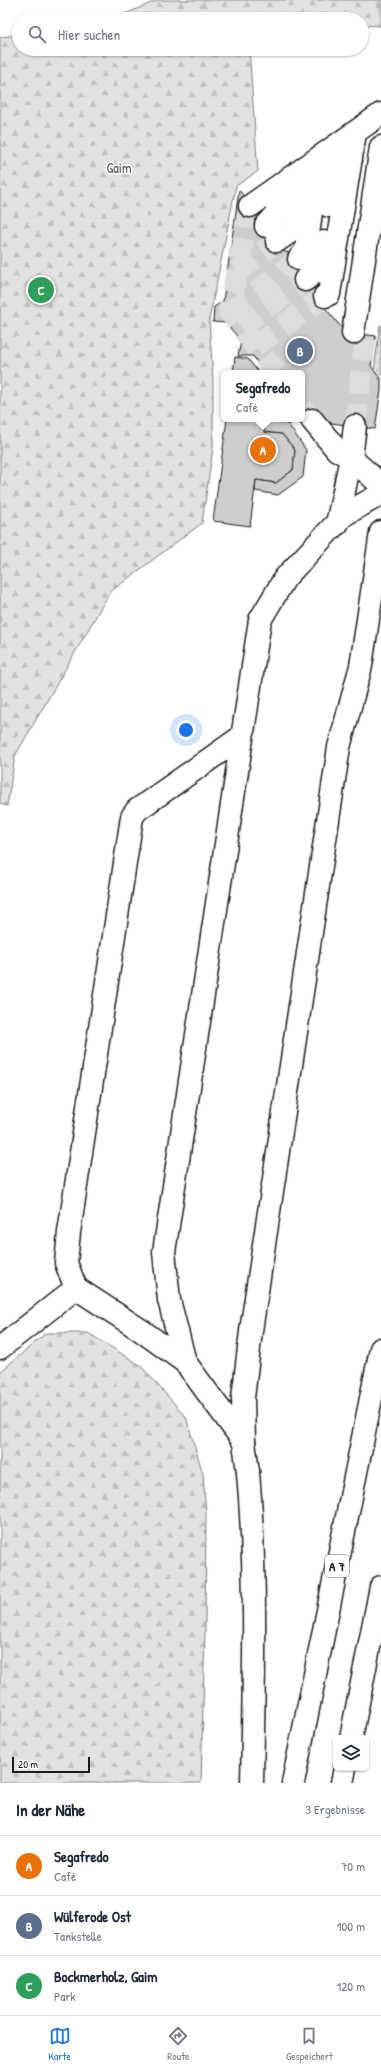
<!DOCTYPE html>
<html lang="de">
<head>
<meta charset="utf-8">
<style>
	:root { --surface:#fff; --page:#f6f6f7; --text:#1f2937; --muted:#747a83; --line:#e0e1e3; --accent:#1a73e8 }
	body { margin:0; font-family:"Patrick Hand",sans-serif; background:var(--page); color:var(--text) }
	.controls { position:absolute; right:12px; bottom:12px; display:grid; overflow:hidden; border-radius:6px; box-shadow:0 1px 3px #0004 }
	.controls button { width:36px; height:36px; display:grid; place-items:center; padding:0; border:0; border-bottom:1px solid var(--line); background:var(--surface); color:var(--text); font:20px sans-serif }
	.scale { position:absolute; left:12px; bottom:10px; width:78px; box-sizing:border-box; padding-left:4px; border:2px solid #1c1c1c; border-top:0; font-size:11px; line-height:14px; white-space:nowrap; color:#1c1c1c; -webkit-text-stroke:3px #fff; paint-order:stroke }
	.you { position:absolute; left:186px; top:730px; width:14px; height:14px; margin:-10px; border:3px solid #fff; border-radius:50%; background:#1a73e8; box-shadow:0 0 0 6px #1a73e833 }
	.badge { display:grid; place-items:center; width:26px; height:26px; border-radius:50%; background:var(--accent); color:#fff; font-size:13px; font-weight:700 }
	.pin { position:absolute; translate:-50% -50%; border:2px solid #fff; box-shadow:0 1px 4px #0006 }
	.popup { position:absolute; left:221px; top:370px; width:84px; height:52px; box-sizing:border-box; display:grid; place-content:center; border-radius:6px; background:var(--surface); filter:drop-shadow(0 1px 3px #0005); font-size:13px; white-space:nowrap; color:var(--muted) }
	.popup b { font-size:15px; color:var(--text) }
	.popup::after { content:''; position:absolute; left:50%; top:100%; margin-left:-8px; border:8px solid transparent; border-top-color:var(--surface) }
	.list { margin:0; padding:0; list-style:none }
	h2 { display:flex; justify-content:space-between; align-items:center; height:52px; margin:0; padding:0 16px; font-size:17px }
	h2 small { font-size:13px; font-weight:400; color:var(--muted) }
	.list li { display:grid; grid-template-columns:26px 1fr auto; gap:12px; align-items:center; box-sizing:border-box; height:60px; padding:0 16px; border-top:1px solid var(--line) }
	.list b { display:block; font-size:15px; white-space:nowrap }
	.list p { margin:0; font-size:13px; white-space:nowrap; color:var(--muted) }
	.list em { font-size:13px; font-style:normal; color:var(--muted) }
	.icon { flex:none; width:22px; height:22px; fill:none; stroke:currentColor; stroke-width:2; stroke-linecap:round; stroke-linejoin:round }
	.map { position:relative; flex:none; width:381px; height:1783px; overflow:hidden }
	.search { position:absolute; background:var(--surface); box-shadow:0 1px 3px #0004; left:12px; right:12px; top:12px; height:44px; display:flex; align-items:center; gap:10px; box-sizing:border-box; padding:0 14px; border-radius:22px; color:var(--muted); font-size:15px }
	.sheet { height:232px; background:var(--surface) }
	nav { display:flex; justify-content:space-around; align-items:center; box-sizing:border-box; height:56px; border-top:1px solid var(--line); background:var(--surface); font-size:11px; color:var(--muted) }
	nav a { display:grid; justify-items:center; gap:2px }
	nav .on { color:var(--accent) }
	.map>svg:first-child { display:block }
	.grass { fill:url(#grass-dots); stroke:#7f7f7f }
	.forest { fill:url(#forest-firs); stroke:#7f7f7f }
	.building { fill:#cecece; stroke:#1c1c1c }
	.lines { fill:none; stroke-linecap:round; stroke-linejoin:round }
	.minor-tunnel { stroke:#ddd; stroke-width:22; stroke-dasharray:22 11; stroke-linecap:butt }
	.minor-casing { stroke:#1c1c1c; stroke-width:25 }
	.highway-casing { stroke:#1c1c1c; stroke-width:25 }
	.minor { stroke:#fff; stroke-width:22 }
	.highway { stroke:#fff; stroke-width:22 }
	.labels { text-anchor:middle; stroke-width:3; stroke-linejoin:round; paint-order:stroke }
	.shield { fill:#fff; stroke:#606060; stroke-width:1 }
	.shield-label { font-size:13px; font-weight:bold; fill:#1c1c1c }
	.park-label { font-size:14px; fill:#575757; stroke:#fff }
</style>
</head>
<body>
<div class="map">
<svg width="381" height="1783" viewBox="0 0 381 1783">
	<defs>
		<pattern id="grass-dots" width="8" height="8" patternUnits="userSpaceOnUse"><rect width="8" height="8" fill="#e2e2e2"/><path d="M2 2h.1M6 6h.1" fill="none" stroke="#c1c1c1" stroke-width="1.8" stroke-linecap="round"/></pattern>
		<pattern id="forest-firs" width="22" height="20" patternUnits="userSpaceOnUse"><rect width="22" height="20" fill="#e2e2e2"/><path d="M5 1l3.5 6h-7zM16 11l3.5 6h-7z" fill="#c1c1c1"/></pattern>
	</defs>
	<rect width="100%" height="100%" fill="#fff"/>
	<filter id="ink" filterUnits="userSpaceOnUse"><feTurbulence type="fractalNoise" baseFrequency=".025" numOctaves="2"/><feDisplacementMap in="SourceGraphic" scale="8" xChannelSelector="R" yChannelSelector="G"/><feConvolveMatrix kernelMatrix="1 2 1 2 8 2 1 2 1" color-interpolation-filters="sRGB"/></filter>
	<g filter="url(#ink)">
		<polygon class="grass" points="380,325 381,325 381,380 374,371"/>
		<g class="forest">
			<polygon points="158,0 381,0 381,26 362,25 362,19 113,19"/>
			<polygon points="19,35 19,49 249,49 258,171 236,186 209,320 213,378 213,448 202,523 110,592 15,756 7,806 0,804 0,37"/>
			<polygon points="46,1333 88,1333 140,1365 186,1417 203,1474 206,1514 205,1630 201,1783 0,1783 0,1372"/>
		</g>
		<g class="building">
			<polygon points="239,190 285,252 300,255 297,267 311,288 326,290 323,305 345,332 376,336 371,366 381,380 381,390 375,429 302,419 302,373 265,373 253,356 238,356 241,341 226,323 213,322 214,307 223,301"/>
			<polygon points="235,357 248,359 259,373 233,373"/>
			<polygon points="227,419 266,419 264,432 282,434 295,450 293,470 276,483 256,480 250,526 213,521"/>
			<polygon points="266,420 288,424 306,450 303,477 278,495 255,491 256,480 276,483 293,470 295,450 282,434 264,432"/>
		</g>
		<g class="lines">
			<g class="minor-tunnel">
				<polyline points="250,206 229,311 276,373"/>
				<polyline points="237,272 277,241"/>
				<polyline points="230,312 299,259"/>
				<polyline points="240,327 305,280"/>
				<polyline points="255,346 325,296"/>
				<polyline points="302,407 312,420"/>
				<polyline points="355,426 366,334"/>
			</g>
			<g class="minor-casing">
				<g id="minor">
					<polyline points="250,206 381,114"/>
					<polyline points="329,206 337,146"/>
					<polyline points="266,226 276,215 282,184"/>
					<polyline points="277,241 293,230 301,184"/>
					<polyline points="299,259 306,250 318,159"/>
					<polyline points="305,280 320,268 324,242"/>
					<polyline points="325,296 329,294 355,133"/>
					<polyline points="353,333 381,147"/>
					<polyline points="312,420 337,450 351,458 381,485"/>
					<polyline points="337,524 351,458 355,426"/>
					<polyline points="241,737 137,810 132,817 69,1232 66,1263 76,1288 142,1331 185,1362 244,1442"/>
					<polyline points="0,1348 76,1288"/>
					<polyline points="185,1362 169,1300 164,1252 260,620 285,578 344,515 381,494"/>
					<polyline points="248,1472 244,1442 243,1398 251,1331 339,747 361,666 381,532"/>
				</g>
			</g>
			<g class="highway-casing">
				<g id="highway">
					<path d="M248,1472C257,1576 254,1679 252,1783"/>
					<polyline points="351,1738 381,1587"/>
					<polyline points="293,1783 381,1349"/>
					<polyline points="342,1783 345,1768"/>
				</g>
			</g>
			<use href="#minor" class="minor"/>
			<use href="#highway" class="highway"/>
		</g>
	</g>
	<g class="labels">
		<rect class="shield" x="325" y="1555" width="24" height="22" rx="3"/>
		<g class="shield-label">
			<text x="337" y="1571">A 7</text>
		</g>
		<g class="park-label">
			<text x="119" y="173">Gaim</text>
		</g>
	</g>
</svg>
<div class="controls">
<button><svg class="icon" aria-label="layers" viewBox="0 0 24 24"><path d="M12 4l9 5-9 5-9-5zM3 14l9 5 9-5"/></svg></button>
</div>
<div class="scale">20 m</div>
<div class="you"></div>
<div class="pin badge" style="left:263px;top:450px;background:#e8710a">A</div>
<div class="popup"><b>Segafredo</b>Café</div>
<div class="pin badge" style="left:300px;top:351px;background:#5c6f8a">B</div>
<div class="pin badge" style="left:41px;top:290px;background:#2e9e5b">C</div>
<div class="search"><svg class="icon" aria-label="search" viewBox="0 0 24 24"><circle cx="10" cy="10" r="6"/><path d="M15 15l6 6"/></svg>Hier suchen</div>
</div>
<section class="sheet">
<h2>In der Nähe<small>3 Ergebnisse</small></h2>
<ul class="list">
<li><span class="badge" style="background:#e8710a">A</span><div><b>Segafredo</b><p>Café</p></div><em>70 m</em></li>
<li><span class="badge" style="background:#5c6f8a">B</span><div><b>Wülferode Ost</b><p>Tankstelle</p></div><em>100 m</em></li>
<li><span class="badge" style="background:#2e9e5b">C</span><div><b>Bockmerholz, Gaim</b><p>Park</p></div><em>120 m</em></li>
</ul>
</section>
<nav>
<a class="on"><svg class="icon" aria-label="map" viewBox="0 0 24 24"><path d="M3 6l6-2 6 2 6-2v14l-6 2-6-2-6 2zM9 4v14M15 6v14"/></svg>Karte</a>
<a><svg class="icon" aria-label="directions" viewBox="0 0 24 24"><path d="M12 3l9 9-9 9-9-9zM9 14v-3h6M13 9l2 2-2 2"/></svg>Route</a>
<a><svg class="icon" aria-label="saved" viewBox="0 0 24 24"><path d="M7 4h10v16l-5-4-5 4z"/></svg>Gespeichert</a>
</nav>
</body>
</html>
